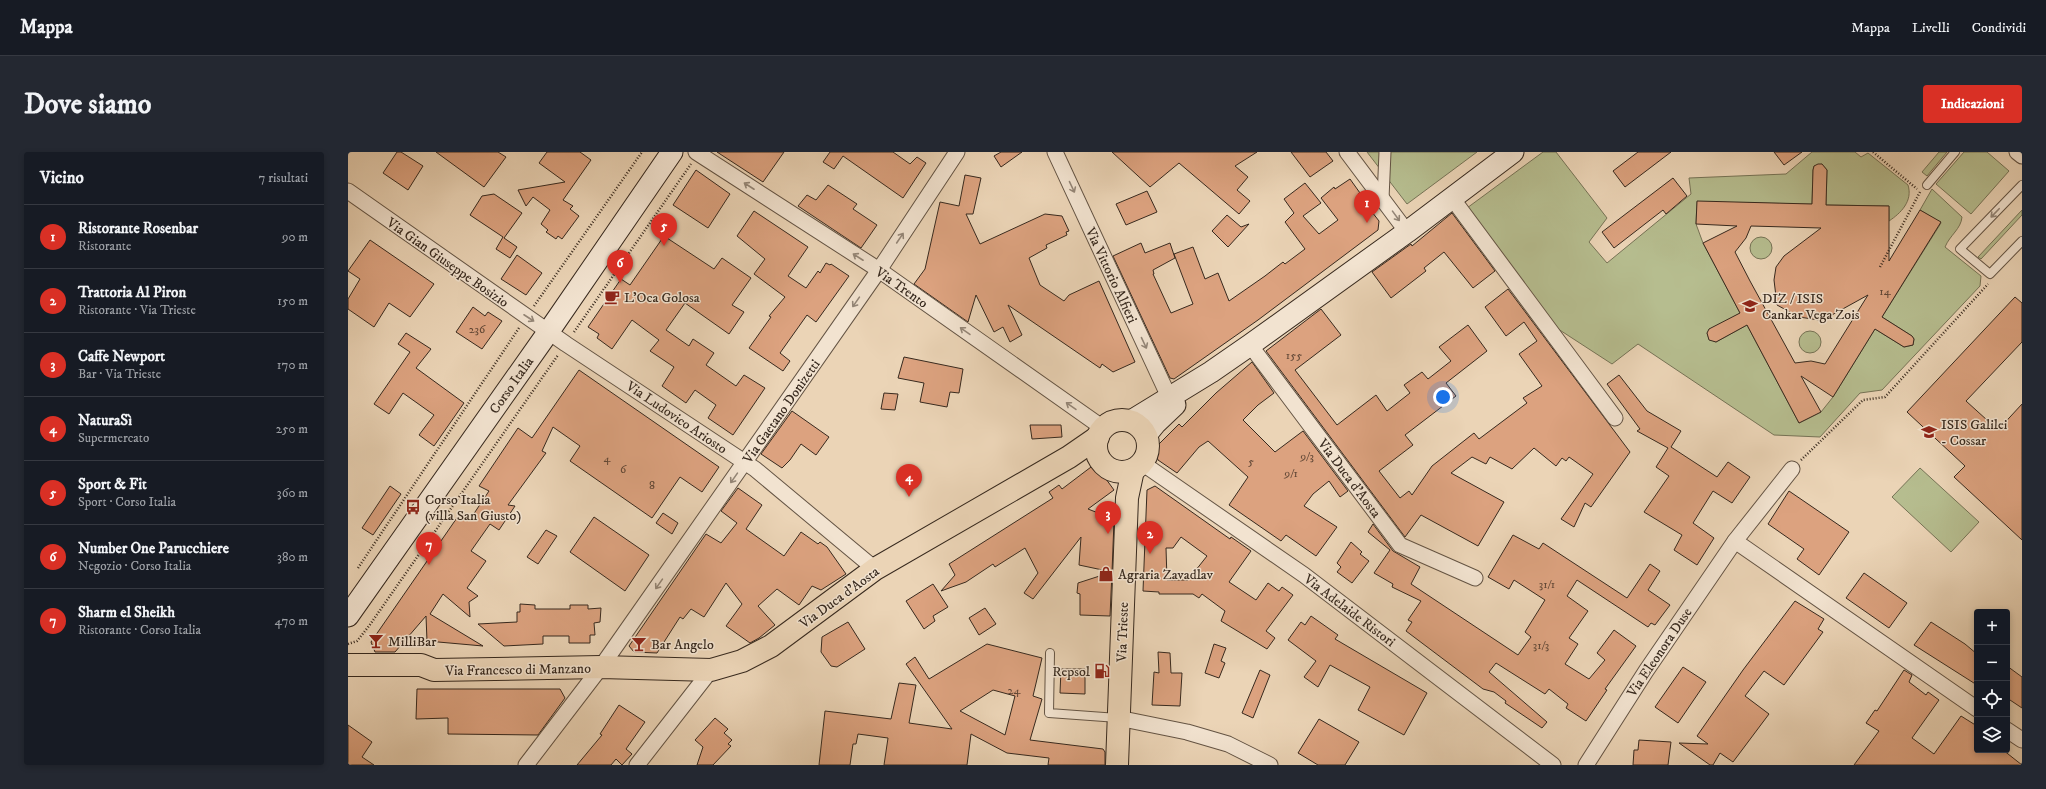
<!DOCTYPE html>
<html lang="it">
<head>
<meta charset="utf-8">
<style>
	:root { --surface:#171b24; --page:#242831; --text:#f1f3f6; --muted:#9ea1a6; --line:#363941; --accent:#d93025 }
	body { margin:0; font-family:"IM FELL DW Pica",serif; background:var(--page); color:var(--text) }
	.controls { position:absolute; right:12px; bottom:12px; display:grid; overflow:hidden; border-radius:4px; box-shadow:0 2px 6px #0003 }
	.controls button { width:36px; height:36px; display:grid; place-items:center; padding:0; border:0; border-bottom:1px solid var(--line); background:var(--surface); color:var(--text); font:20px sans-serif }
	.you { position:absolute; left:1095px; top:245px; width:14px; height:14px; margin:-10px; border:3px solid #fff; border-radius:50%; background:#1a73e8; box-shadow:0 0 0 6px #1a73e833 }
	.badge { display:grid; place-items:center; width:26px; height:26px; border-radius:50%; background:var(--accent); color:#fff; font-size:13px; font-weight:700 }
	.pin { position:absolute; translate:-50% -33px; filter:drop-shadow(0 1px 2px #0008) }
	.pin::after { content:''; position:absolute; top:21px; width:14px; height:12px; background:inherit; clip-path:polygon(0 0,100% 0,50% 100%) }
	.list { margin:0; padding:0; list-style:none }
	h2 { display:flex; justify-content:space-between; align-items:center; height:52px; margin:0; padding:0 16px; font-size:17px }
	h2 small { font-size:13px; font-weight:400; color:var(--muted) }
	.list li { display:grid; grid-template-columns:26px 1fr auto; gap:12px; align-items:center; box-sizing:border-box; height:64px; padding:0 16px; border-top:1px solid var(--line) }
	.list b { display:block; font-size:15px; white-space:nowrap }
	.list p { margin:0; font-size:13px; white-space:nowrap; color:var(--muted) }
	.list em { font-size:13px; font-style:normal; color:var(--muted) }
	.icon { flex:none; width:22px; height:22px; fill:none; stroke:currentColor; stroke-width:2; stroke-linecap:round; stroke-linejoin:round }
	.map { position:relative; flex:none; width:1674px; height:613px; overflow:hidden; border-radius:4px }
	header { display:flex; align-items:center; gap:24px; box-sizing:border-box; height:56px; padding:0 20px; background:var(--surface); border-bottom:1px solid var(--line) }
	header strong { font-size:19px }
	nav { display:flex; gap:22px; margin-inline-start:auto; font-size:14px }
	.intro { display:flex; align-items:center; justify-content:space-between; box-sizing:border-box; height:96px; padding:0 24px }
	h1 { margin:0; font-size:28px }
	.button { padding:10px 18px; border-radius:4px; background:var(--accent); color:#fff; font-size:14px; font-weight:700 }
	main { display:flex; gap:24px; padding:0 24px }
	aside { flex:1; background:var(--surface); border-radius:4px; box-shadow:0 2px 6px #0003 }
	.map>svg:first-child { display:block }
	.green { fill:#b6bd8f; stroke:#767356 }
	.building { fill:#dca27f; stroke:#37291e; fill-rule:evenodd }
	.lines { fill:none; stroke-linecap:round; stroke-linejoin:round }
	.service-casing { stroke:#645444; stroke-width:10 }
	.pedestrian-casing { stroke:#645444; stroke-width:13 }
	.minor-casing { stroke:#645444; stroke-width:17 }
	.secondary-casing { stroke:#37291e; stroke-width:23 }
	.primary-casing { stroke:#37291e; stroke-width:24 }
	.path { stroke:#37291e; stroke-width:2.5; stroke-dasharray:1 2; stroke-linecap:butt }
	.service { stroke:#f2e3d0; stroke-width:8 }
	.pedestrian { stroke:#f2e3d0; stroke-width:11 }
	.minor { stroke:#f2e3d0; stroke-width:15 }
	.secondary { stroke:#f2e3d0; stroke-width:21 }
	.primary { stroke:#ebd4b6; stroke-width:22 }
	.oneway { stroke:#948677 }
	.labels { text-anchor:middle; stroke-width:3; stroke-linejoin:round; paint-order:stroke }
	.number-label { font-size:12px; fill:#604736 }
	.street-label { font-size:14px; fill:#37291e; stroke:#f2e3d0 }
	.poi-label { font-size:14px; fill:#37291e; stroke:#f2e3d0; text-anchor:start }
</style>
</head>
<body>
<header>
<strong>Mappa</strong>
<nav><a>Mappa</a><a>Livelli</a><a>Condividi</a></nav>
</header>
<div class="intro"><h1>Dove siamo</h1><a class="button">Indicazioni</a></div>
<main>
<aside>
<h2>Vicino<small>7 risultati</small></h2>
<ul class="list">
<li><span class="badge">1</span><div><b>Ristorante Rosenbar</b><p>Ristorante</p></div><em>90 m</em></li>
<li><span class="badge">2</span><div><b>Trattoria Al Piron</b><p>Ristorante · Via Trieste</p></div><em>150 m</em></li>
<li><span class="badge">3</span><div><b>Caffe Newport</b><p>Bar · Via Trieste</p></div><em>170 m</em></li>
<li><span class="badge">4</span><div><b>NaturaSì</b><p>Supermercato</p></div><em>250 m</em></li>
<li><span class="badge">5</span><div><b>Sport &amp; Fit</b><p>Sport · Corso Italia</p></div><em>360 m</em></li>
<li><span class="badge">6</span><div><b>Number One Parucchiere</b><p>Negozio · Corso Italia</p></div><em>380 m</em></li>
<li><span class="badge">7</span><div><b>Sharm el Sheikh</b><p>Ristorante · Corso Italia</p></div><em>470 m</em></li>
</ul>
</aside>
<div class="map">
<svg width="1674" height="613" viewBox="0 0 1674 613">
	<rect width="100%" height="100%" fill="#ebd4b6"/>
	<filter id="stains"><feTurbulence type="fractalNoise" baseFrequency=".005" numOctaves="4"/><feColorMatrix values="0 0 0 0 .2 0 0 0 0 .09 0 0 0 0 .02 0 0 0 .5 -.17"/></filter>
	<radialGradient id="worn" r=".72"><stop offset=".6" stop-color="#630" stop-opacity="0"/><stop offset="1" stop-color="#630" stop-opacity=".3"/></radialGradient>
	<g class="green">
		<polygon points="1019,0 1129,0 1059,52"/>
		<path d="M1195,0H1208L1259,66L1241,90L1259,111L1343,42L1341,26L1438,22L1464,0H1507L1513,5L1520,1L1560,33C1565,49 1553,61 1541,69V54L1478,53L1479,18L1474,12L1466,14L1465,18L1464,52L1349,50L1348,72L1355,91L1392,161L1359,181L1361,187L1368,190L1399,173L1451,271L1473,260L1485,245L1527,177L1556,195L1565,193L1566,187L1564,184L1534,165L1593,71L1572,58L1584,37L1614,65C1613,77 1602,83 1597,95L1633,124L1632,134L1534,238L1512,241L1472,285L1426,283L1290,192L1264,212L1204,173L1119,56Z"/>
		<polygon points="1591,0 1599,0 1579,24 1574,20"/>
		<polygon points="1616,0 1639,0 1661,19 1623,62 1588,32"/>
		<polygon points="1674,58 1674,63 1633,107 1630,105"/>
		<circle cx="1413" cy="96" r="11"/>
		<circle cx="1462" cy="190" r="11"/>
		<polygon points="1572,316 1631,370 1603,400 1544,345"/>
	</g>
	<g class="building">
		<polygon points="49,0 53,0 75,14 60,38 35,21"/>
		<polygon points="88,0 150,0 158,5 136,35"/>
		<polygon points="199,0 232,0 243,8 215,48 225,54 222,57 231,64 214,87 210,84 208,87 198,80 200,78 193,72 202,58 185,45 178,54 170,38 217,30 191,11"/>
		<polygon points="369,0 436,0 415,30"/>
		<polygon points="482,0 545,0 562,12 569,5 578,11 555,46 495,4 486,17 475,10"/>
		<polygon points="653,0 674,0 653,15 646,4"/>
		<polygon points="764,0 909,0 887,14 900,25 889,38 902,49 891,62 831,11 802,35"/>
		<polygon points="943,0 978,0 985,9 962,25"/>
		<polygon points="1290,0 1323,0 1277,35 1265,19"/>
		<polygon points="1426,0 1454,0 1436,13"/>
		<path d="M1470,12H1474L1479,18L1478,53L1541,54V109L1572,58L1593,70L1534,165L1564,184L1566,187L1565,193L1556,195L1527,177L1485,245L1453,224L1473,260L1451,271L1399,173L1368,190L1361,188L1359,181L1361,177L1392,161L1355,91L1389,74L1348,72L1349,49L1464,52L1465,18L1466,14ZM1403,74L1473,76L1436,104L1428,115L1426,128L1429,153L1451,165L1471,168L1482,164L1520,143L1477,212L1463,209L1447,211L1402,129L1387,100L1398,86Z"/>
		<polygon points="348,18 382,42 360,76 325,53"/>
		<polygon points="617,23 633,26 625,62 618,62 632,92 697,62 714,64 721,79 718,80 719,83 698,93 699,96 681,106 692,133 716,149 721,143 751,129 787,210 765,220 754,212 752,216 660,153 674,183 662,190 655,175 646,180 628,143 620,170 566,132 577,117 592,50 611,54"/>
		<polygon points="1325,26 1339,44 1318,62 1315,58 1266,96 1254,80"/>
		<polygon points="1002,27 1012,41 1010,42 1031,69 1030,78 910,168 826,227 822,226 765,104 793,91 797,101 822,91 827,106 805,118 806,122 805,122 823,161 845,152 826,102 845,95 857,127 870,121 881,149 917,124 935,110 937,112 957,97 937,70 946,61 936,47 957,31 973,51 955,64 971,82 990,68 973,46 986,35 987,37"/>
		<polygon points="480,33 509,52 505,57 529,73 513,96 450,54 459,43 468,48"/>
		<polygon points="799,39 809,60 778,73 768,52"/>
		<polygon points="146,42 174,61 156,86 169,95 162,106 148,97 155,85 122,63 134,44"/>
		<polygon points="406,59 460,95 440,124 458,136 470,119 472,121 478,111 482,113 483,112 501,124 468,170 459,163 432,201 442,209 435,219 401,196 423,165 421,164 437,145 406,122 417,107 389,84"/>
		<polygon points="1104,61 1147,119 1125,136 1096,100 1076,116 1078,119 1043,146 1024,120 1063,92 1064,94"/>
		<polygon points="879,63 893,75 901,72 880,95 864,79"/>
		<polygon points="316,84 366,117 374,106 403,126 384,153 396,160 381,182 337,151 318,178 341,194 345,187 366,201 358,213 388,234 396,223 417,236 385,283 360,266 368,253 347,238 338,251 314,234 326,215 302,199 311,188 284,168 264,197 249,186 251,182 240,175 273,127 282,133"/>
		<polygon points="22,88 86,132 62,165 41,151 26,175 0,157 0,147 12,127 0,119"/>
		<polygon points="169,103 194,121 178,143 153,127"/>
		<polygon points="1160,137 1282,300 1243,355 1237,351 1226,375 1213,367 1245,322 1221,305 1218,309 1214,306 1208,314 1186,296 1164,317 1142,305 1138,312 1124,305 1103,321 1156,350 1130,394 1073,363 1057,385 918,199 973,157 993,183 947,218 989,273 1028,243 1039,259 1062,241 1056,233 1074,220 1080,227 1103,209 1091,195 1120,173 1139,199 1098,231 1108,244 1057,283 1065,293 1031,319 1052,346 1061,339 1064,343 1084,314 1126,281 1131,287 1179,251 1175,246 1194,234 1171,202 1189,189 1176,170 1158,184 1137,155"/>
		<polygon points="1667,145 1674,151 1674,190 1618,249 1650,278 1674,252 1674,388 1606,325 1617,314 1559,260"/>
		<polygon points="125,155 137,164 140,160 154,169 134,197 108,180"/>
		<polygon points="58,181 83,197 68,216 116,251 86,294 71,283 86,263 55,241 41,262 26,252 62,200 50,192"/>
		<polygon points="556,205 615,217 611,241 602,240 599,255 572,250 576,231 550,226"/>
		<polygon points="904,210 926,241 910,253 895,268 927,300 955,279 1000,339 992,345 981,329 965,342 956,354 989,375 968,404 938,383 933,389 881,353 900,325 860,289 851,295 829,321 810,308 808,303 810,293 831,272 834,275 868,241"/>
		<polygon points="231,218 371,315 354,340 332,325 304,366 222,309 232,294 205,275 194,299 198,301 160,353 167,354 151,378 142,372 123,399 138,409 119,436 130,444 121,450 122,465 95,442 82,462 135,494 79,489 78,464 47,500 27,500 23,490 113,360 123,366 141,339 131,334 170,276 184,286"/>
		<polygon points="1271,223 1299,259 1333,279 1323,295 1369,325 1380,310 1402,325 1384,351 1365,339 1345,371 1366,386 1349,413 1326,398 1334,383 1296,360 1321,324 1308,315 1320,296 1289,279 1292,277 1259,232"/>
		<polygon points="536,241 550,242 547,258 533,257"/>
		<polygon points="444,259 481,285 468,303 453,292 442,308 434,316 413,302"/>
		<polygon points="682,273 713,273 714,285 684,287"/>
		<polygon points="747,312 766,338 740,357 763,366 766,369 764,420 731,413 733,385 685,447 676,441 690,421 677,396 647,415 645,412 618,430 593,439 607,423 601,412 705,346 701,340 711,333 714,337"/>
		<polygon points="42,334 53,342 25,383 14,376"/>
		<path d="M807,334L882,387L883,385L903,399L881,430L908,448L920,431L931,439L934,435L945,443L918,479L927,486L919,497L873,469L877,459L854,442L851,446L845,442H811V440L795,439L799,338ZM833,385L859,404L840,428H819L818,396H825Z"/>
		<polygon points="390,336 414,353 398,377 436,404 453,380 470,392 472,390 479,395 498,422 473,438 464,434 451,453 429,437 410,454 427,473 411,486 402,491 378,474 394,452 378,431 356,465 343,457 335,467 332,465 309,501 286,500 281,494 358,382 373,391 389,371 373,359"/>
		<polygon points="1441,339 1501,380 1471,423 1449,407 1456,397 1420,372"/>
		<polygon points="315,361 330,371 324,382 308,371"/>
		<polygon points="246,365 301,403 277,439 222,400"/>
		<polygon points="1025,372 1045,399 1072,415 1063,432 1170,503 1183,485 1177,480 1197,448 1166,428 1161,437 1140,425 1165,383 1191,397 1195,391 1279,446 1302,412 1312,419 1300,438 1322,453 1307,473 1303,471 1300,475 1229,428 1219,444 1240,459 1221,486 1230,492 1217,512 1241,527 1257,508 1249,501 1266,478 1288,494 1257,537 1259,538 1238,569 1218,556 1220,552 1201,537 1197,542 1148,511 1141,520 1199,570 1194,576 1157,551 1158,549 1146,540 1135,537 1058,479 1064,470 1060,468 1073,449 1044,435 1045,432 1026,421 1042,398 1020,380"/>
		<polygon points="198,378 209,384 190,412 179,405"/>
		<polygon points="1003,390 1014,400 1012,402 1021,409 1004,431 989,420 993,415 989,411"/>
		<polygon points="764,420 762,464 732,463 732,442 729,441 730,431"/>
		<polygon points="1516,421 1559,451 1541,476 1498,446"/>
		<polygon points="585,432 600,455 585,464 587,469 576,477 558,449"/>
		<polygon points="1447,449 1476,467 1470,477 1475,480 1436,533 1416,519 1397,544 1421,562 1385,610 1372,601 1365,613 1362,613 1331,591 1360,592 1349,584 1395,518"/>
		<polygon points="172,452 187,453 187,457 222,457 222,453 240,453 240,457 253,456 252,470 246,471 247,483 242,483 242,491 221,491 221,484 195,484 195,492 156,494 130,472 169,470 169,460 172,460"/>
		<polygon points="637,456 648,472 631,483 621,466"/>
		<polygon points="963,464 990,483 987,487 1079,541 1056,583 1010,558 1022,535 982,513 970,535 956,525 968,509 940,488 953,470 957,473"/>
		<polygon points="500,470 517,497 489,515 483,514 473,500 474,485"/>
		<polygon points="1583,470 1617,492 1629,502 1629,533 1566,493"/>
		<path d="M639,492L694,506L685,544L694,547L682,588L755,597L757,600V613H700L701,606L659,601L623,582L619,613H536L540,586L510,582L508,592H505L502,613H471L477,559L543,567L551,531L568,533L561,571L604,577L558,512L567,505L581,527ZM645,538L667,544L657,583L612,559Z"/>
		<polygon points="866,492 878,496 873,509 877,511 871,526 857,521"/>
		<polygon points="810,500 822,501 823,521 834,521 832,554 804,553 806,520 811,521"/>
		<polygon points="1659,514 1674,525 1674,556 1659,546"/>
		<polygon points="1335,515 1358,530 1330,571 1307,555"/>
		<polygon points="713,517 737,517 737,542 712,541"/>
		<polygon points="912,518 922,523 905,566 894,561"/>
		<polygon points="1556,518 1564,523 1561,530 1578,543 1580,540 1591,548 1564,586 1586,602 1613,564 1629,574 1629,598 1655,598 1674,613 1506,613 1531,579 1518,571 1527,558 1529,559"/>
		<polygon points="69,537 212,537 217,546 190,583 100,582 100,566 68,567"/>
		<polygon points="271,553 297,570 278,597 284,602 274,613 268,607 263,613 229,613 254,583 252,582"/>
		<polygon points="367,566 380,577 376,581 384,588 380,592 383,594 365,613 349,613 355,595 347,588"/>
		<polygon points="971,567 1011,590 997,613 970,613 950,601"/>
		<polygon points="0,573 24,590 14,605 26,613 0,613"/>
		<polygon points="1291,588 1323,590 1320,613 1285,613 1286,598 1290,598"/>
	</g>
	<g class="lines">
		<g class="service-casing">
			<g id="service">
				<polyline points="1579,33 1607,0"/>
				<polyline points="1674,33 1612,97 1642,122 1674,89"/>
				<polyline points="702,501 701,561 770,566"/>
			</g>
		</g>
		<g class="pedestrian-casing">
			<polyline id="pedestrian" points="1035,47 1037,0"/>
		</g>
		<g class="minor-casing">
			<g id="minor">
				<polyline points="348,0 531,118 755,276"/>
				<polyline points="707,0 821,245"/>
				<polyline points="999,0 1059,80"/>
				<polyline points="1669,0 1674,4"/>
				<polyline points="0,39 218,192 407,317 527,417"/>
				<polyline points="1104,46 1267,266"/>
				<polyline points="902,193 1052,393 1127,426"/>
				<polyline points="794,311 956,423 1205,613"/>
				<polyline points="1387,389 1629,557"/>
				<polyline points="770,566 839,580 880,592 922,613"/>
				<polyline points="1659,578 1674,588"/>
				<polyline points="178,613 253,515 531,118 609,0"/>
				<polyline points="289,613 363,518"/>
				<polyline points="1238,613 1298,519 1387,389 1444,317"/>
			</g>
		</g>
		<g class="secondary-casing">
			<g id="secondary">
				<polyline points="783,269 863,220 902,193 1059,80 1165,0"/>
				<polyline points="798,283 807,272 827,253"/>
				<polyline points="0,464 201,179 324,0"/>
			</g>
		</g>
		<g class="primary-casing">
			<g id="primary">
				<circle cx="774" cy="294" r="26"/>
				<polyline points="0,513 73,513 86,518 253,515 363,518 394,509 423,494 527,417 721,305 750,285"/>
				<polyline points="769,613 779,346 785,318"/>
			</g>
		</g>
		<g class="path">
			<polyline points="1525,0 1569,37"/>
			<polyline points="1532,115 1572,40"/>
			<polyline points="186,154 294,0"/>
			<polyline points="226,180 343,12"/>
			<polyline points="1453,308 1515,248 1537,245 1640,132"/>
			<polyline points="10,416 171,176"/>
			<polyline points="0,492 9,489 21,474 210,203"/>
		</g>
		<use href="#service" class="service"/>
		<use href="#pedestrian" class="pedestrian"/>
		<use href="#minor" class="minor"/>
		<use href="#secondary" class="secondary"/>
		<use href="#primary" class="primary"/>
	</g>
	<defs><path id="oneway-shaft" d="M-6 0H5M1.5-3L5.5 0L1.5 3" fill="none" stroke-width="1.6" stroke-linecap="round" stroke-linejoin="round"/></defs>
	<g class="oneway">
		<use href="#oneway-shaft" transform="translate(401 34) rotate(-147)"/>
		<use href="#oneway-shaft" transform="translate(724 35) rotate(65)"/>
		<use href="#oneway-shaft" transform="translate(1647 61) rotate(134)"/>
		<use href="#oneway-shaft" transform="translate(1048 64) rotate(54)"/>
		<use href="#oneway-shaft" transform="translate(552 86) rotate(-56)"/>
		<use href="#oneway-shaft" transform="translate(510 105) rotate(-147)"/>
		<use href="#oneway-shaft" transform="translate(508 150) rotate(125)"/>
		<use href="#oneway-shaft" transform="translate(181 166) rotate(33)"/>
		<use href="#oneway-shaft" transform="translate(617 179) rotate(-145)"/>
		<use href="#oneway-shaft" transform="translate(796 191) rotate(65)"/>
		<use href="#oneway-shaft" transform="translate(723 254) rotate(-145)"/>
		<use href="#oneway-shaft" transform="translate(386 326) rotate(125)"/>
		<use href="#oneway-shaft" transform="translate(311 432) rotate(125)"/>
	</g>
	<defs>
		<g id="cafe-bare" transform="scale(1.2)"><path d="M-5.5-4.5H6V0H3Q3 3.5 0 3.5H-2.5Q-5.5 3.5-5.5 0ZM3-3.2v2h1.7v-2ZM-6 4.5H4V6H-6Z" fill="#8f2418" stroke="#f2e3d0" stroke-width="2.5" paint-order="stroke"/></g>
		<g id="school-bare" transform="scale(1.2)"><path d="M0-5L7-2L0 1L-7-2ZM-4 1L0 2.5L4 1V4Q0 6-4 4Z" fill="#8f2418" stroke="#f2e3d0" stroke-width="2.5" paint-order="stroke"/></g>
		<g id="bus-bare" transform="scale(1.2)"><path d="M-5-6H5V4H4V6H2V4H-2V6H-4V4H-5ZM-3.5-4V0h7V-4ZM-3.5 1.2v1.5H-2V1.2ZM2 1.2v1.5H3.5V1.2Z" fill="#8f2418" stroke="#f2e3d0" stroke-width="2.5" paint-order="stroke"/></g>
		<g id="shop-bare" transform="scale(1.2)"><path d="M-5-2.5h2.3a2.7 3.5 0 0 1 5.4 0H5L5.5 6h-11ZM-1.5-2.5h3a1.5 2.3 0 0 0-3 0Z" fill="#8f2418" stroke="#f2e3d0" stroke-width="2.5" paint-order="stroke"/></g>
		<g id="bar-bare" transform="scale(1.2)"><path d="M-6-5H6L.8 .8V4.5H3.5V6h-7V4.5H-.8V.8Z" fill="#8f2418" stroke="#f2e3d0" stroke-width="2.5" paint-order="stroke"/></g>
		<g id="fuel-bare" transform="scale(1.2)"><path d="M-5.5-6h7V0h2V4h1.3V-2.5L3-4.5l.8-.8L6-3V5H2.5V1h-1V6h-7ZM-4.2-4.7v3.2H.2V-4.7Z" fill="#8f2418" stroke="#f2e3d0" stroke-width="2.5" paint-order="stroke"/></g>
	</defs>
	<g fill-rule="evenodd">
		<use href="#cafe-bare" x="264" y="145"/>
		<use href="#school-bare" x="1402" y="154"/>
		<use href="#school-bare" x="1581" y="280"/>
		<use href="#bus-bare" x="65" y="355"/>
		<use href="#shop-bare" x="758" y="422"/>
		<use href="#bar-bare" x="28" y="489"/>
		<use href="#bar-bare" x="291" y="492"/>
		<use href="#fuel-bare" x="754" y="519"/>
	</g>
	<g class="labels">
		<g class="number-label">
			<text x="1537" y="143">14</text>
			<text x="129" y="181">236</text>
			<text x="946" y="207">155</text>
			<text x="959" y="308">9/3</text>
			<text x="259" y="310">4</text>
			<text x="903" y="313">5</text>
			<text x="275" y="321">6</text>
			<text x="943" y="325">9/1</text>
			<text x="304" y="337">8</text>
			<text x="1199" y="436">31/1</text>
			<text x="1193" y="497">31/3</text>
			<text x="666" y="542">24</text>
		</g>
		<g class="street-label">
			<text transform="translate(100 110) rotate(35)" y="5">Via Gian Giuseppe Bosizio</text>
			<text transform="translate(764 123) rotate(65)" y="5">Via Vittorio Alfieri</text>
			<text transform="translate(554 135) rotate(35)" y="5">Via Trento</text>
			<text transform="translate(163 233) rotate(-55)" y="5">Corso Italia</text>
			<text transform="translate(433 259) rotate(-55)" y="5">Via Gaetano Donizetti</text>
			<text transform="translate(329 265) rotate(34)" y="5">Via Ludovico Ariosto</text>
			<text transform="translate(1002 326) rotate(53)" y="5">Via Duca d'Aosta</text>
			<text transform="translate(491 445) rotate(-36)" y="5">Via Duca d'Aosta</text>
			<text transform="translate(1002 458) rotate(37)" y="5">Via Adelaide Ristori</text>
			<text transform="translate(774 480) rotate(-88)" y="5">Via Trieste</text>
			<text transform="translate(1311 500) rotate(-56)" y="5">Via Eleonora Duse</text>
			<text transform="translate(170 517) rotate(-1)" y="5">Via Francesco di Manzano</text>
		</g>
		<g class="poi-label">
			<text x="276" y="150">L'Oca Golosa</text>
			<text x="1414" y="151">DIZ / ISIS<tspan x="1414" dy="16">Cankar Vega Zois</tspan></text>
			<text x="1593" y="277">ISIS Galilei<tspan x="1593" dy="16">- Cossar</tspan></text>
			<text x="77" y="352">Corso Italia<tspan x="77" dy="16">(villa San Giusto)</tspan></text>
			<text x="770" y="427">Agraria Zavadlav</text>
			<text x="40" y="494">MilliBar</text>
			<text x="303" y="497">Bar Angelo</text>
			<text x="742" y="524" text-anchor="end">Repsol</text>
		</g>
	</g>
	<rect width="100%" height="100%" filter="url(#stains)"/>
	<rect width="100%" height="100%" fill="url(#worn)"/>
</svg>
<div class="controls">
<button>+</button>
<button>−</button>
<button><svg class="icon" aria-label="locate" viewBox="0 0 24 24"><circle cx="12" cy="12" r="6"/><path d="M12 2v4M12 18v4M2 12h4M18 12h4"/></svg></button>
<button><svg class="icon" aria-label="layers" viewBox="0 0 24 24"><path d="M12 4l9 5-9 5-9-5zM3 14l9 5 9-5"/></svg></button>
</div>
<div class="you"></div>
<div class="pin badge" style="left:1019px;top:71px">1</div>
<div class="pin badge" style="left:802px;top:402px">2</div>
<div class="pin badge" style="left:760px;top:382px">3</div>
<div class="pin badge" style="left:561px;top:345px">4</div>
<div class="pin badge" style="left:316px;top:94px">5</div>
<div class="pin badge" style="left:272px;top:131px">6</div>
<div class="pin badge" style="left:81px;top:413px">7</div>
</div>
</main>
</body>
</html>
